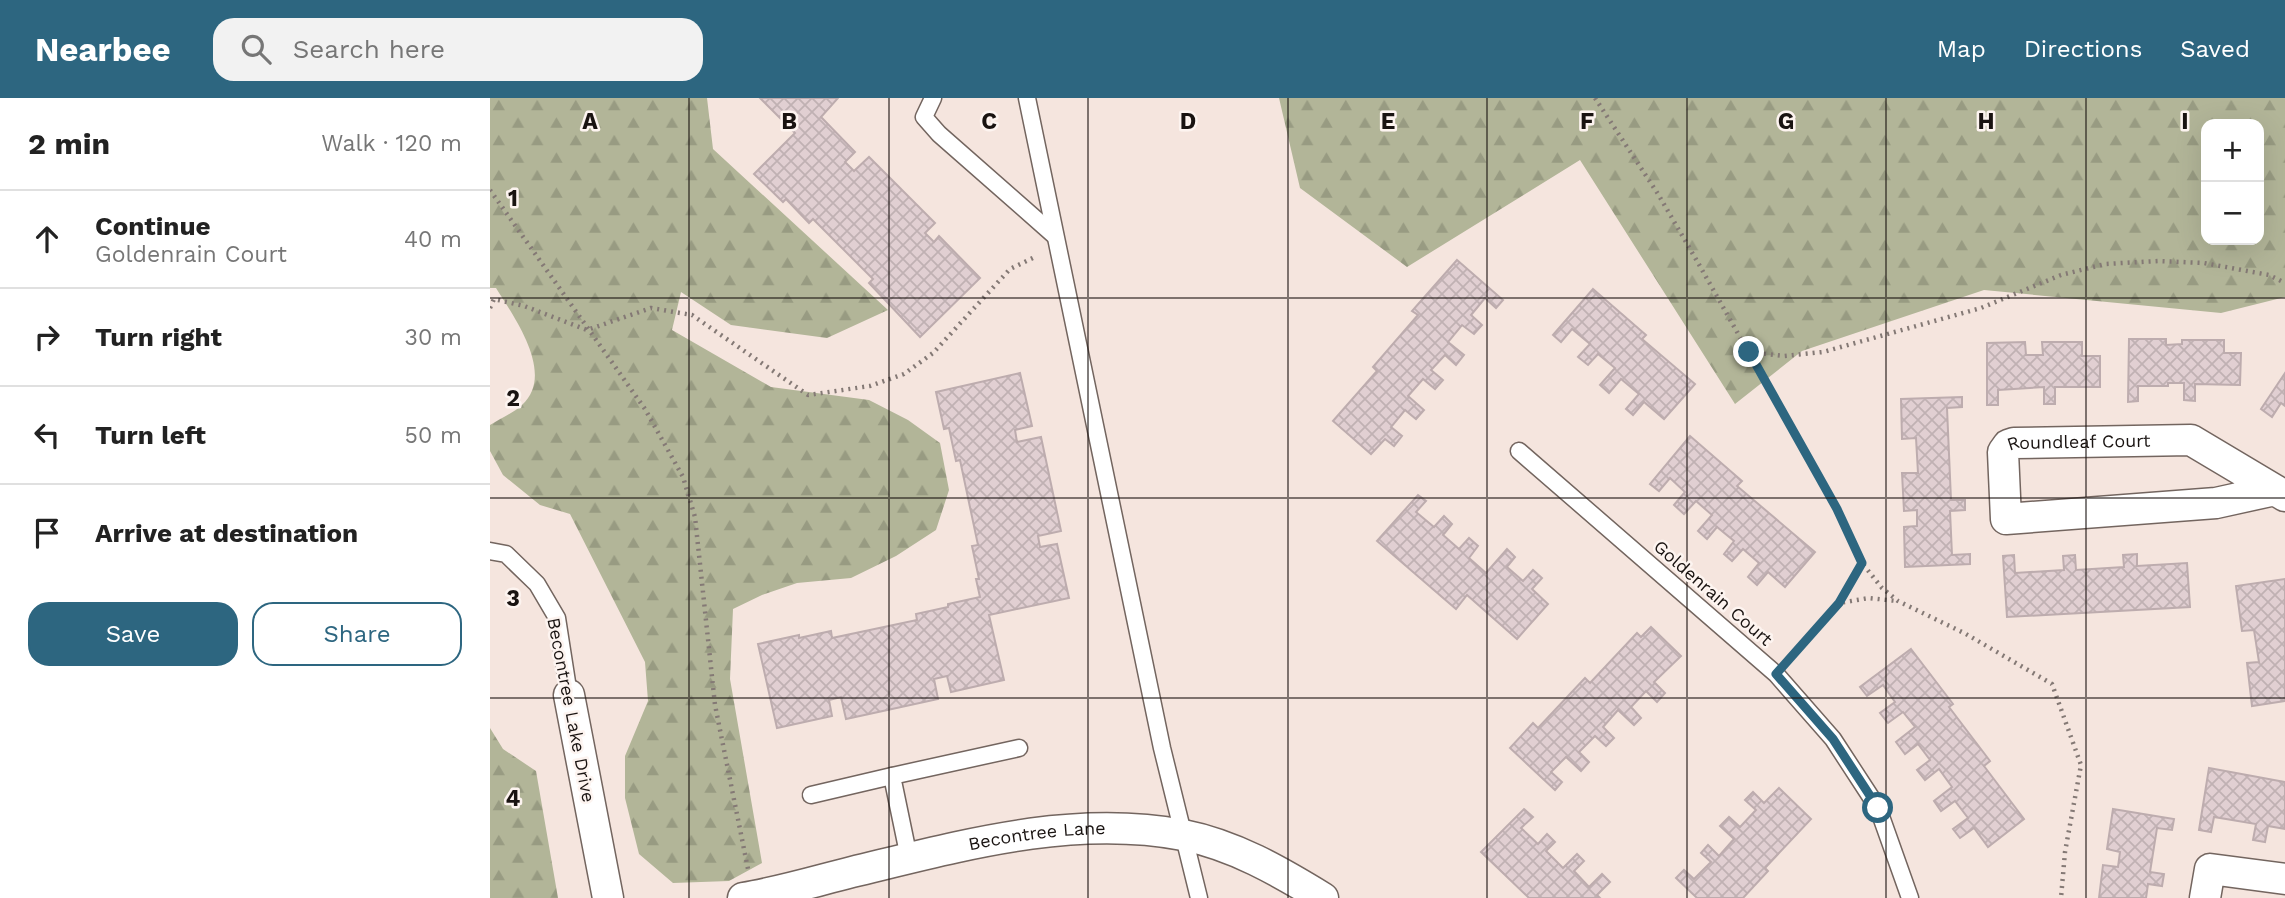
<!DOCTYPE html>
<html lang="en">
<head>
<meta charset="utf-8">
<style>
	:root { --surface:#fff; --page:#f2f2f2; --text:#222; --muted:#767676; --line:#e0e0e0; --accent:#2d6680 }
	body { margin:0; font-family:"Work Sans",sans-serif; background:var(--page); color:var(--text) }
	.controls { position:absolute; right:21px; top:21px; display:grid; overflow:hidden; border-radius:14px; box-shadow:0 7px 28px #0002 }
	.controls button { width:63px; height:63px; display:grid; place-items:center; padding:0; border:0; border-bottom:2px solid var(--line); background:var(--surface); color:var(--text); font:35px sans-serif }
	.stop { position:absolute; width:21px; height:21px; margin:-16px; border:5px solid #2d6680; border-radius:50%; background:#fff }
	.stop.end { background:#2d6680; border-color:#fff; box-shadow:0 2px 7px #0008 }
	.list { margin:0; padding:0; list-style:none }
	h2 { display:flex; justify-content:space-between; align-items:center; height:91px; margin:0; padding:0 28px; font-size:30px }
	h2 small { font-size:23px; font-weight:400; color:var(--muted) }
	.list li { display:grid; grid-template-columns:46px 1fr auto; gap:21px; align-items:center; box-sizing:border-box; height:98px; padding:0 28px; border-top:2px solid var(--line) }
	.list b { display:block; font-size:26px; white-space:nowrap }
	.list p { margin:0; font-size:23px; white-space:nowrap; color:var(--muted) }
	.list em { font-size:23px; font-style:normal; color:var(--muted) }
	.actions { display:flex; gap:14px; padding:21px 28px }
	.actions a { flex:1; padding:16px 0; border:2px solid var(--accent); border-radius:21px; text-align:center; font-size:24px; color:var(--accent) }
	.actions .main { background:var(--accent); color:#fff }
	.icon { flex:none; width:38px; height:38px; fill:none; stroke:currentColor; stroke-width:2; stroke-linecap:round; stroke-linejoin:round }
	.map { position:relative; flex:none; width:1795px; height:800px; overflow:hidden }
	header { display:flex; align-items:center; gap:42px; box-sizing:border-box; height:98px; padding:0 35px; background:var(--accent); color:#fff }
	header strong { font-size:33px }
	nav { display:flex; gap:38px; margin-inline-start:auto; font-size:24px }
	.search { width:490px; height:63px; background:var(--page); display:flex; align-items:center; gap:18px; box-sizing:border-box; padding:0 24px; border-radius:21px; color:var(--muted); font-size:26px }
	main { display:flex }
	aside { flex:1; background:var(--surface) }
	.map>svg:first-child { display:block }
	.forest { fill:url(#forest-firs); fill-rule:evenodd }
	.building { fill:url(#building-cross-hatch); stroke:#bdacae; stroke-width:2 }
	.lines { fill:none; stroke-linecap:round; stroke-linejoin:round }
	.service-casing { stroke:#73655f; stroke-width:19 }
	.minor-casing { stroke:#73655f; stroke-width:33 }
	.path { stroke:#847975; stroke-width:4.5; stroke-dasharray:2 5; stroke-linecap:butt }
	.service { stroke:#fff; stroke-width:16 }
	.minor { stroke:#fff; stroke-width:30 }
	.route { stroke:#2d6680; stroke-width:9 }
	.grid { fill:none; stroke:#191311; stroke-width:2; stroke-opacity:0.55 }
	.labels { text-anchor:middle; stroke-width:5; stroke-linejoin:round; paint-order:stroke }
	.street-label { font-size:18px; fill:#191311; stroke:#fdf4f0 }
	.grid-label { font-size:23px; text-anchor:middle; font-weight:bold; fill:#191311; stroke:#fdf4f0; stroke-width:5; stroke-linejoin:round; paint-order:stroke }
</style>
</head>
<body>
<header>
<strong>Nearbee</strong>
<div class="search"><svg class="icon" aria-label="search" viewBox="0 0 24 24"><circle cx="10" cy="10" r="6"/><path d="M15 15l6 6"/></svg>Search here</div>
<nav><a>Map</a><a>Directions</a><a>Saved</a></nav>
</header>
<main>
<aside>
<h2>2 min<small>Walk · 120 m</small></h2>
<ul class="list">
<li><svg class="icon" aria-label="ahead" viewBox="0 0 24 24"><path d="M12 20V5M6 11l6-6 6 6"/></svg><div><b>Continue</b><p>Goldenrain Court</p></div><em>40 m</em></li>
<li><svg class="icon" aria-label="right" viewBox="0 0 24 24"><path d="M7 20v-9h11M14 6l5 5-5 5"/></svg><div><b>Turn right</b></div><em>30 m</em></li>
<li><svg class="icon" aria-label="left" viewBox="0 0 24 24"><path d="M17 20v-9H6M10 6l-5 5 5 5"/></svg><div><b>Turn left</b></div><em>50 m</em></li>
<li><svg class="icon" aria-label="arrive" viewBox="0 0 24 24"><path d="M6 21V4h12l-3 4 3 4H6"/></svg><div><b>Arrive at destination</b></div></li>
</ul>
<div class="actions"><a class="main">Save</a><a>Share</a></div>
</aside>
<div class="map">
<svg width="1795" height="800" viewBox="0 0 1795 800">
	<defs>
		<pattern id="forest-firs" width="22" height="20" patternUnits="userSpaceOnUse" patternTransform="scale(1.75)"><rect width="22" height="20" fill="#b2b598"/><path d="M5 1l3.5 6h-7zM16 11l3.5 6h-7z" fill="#989b82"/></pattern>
		<pattern id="building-cross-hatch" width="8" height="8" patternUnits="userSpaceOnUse" patternTransform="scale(1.75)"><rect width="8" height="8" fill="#e1cfd2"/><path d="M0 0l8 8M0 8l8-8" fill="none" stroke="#c0b1b3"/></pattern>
	</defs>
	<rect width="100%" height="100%" fill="#f5e5de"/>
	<g class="forest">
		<path d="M0,0H217L223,51L398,212L337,240L241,227L191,194L182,232L281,289L379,302L418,322L450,345L459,392L446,432L406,458L361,480L307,485L272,497L243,511L240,581L272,765L239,783L183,785L149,756L135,700V658L158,603L155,564L80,416L50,407L13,377L0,353V327C10,321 23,315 32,307C66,276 24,219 6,190H0Z"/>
		<path d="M789,0H1795V199L1731,215L1494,192L1312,253L1245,306L1090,62L917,169L810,90ZM1716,26H1769V142H1716Z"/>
		<polygon points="0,630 13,651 46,673 68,800 0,800"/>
	</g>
	<g class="building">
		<polygon points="270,0 348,0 331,19 365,54 355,64 364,73 379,59 445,125 435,135 444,144 449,138 490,180 430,239 379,185 383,181 323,121 319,125 296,101 293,104 264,76 305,35"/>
		<polygon points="967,162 1013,202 1006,210 995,200 981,217 992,227 984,236 972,227 958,244 974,257 966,267 955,257 941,272 953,282 945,291 933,281 918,298 934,312 926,321 915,312 901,329 912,338 904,348 895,341 881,356 843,323 887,273 883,269 928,217 922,213"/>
		<polygon points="1103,191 1156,237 1152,241 1205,286 1174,321 1154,304 1143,317 1136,311 1149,296 1131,281 1119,295 1110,287 1125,270 1108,256 1098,267 1088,259 1100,246 1082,231 1071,244 1063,237"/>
		<polygon points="1639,241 1676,241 1676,247 1692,246 1692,242 1734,242 1734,255 1751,255 1750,287 1705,286 1705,303 1694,302 1694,285 1678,285 1678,288 1648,288 1648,303 1638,304"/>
		<polygon points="1535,244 1536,257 1553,257 1552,244 1592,244 1592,258 1610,258 1610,289 1565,289 1565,306 1554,306 1554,289 1508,292 1508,307 1497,307 1497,245"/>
		<polygon points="530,275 542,328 525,332 527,344 551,339 571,433 548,438 550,449 567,446 579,500 499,517 514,582 461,594 457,578 444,581 448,601 356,621 351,599 339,602 342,618 287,630 268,546 309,537 309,540 341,533 342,540 427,522 426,516 458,509 458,506 490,499 486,481 489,481 482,448 488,447 470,362 466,363 459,330 454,331 446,294"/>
		<polygon points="1795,275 1795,308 1791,305 1782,319 1771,311"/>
		<polygon points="1472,299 1472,309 1457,310 1461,402 1475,402 1475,412 1460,413 1462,457 1480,456 1480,466 1415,469 1414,429 1427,428 1427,412 1414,413 1412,375 1428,375 1426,340 1412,341 1411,301"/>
		<polygon points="1200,338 1252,383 1247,388 1325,454 1295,489 1278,474 1267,487 1258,479 1269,465 1253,451 1242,463 1234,456 1244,443 1227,429 1217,441 1208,433 1222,417 1206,403 1194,416 1184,407 1195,394 1180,380 1169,393 1160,386"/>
		<polygon points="928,397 936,403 926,414 944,429 954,418 962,426 953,437 969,451 979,440 988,448 979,460 996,475 1017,451 1025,459 1017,469 1033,483 1043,472 1052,480 1042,491 1058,506 1027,541 977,497 966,511 887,443"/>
		<polygon points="1647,456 1647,468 1697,465 1700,509 1517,519 1513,458 1524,457 1525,475 1574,472 1573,458 1585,457 1586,472 1634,469 1633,457"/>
		<polygon points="1795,481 1795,603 1762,608 1757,565 1769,564 1764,532 1752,533 1746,488"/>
		<polygon points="1161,529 1191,558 1164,584 1175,595 1167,604 1156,593 1141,609 1151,620 1144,627 1128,612 1113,629 1124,640 1116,648 1105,638 1089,654 1099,664 1091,673 1076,659 1061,674 1072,684 1065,692 1020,650 1043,625 1048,630 1095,580 1100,585 1147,535 1151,539"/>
		<polygon points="1421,551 1463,606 1459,609 1500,663 1494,668 1534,721 1498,749 1484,730 1470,740 1463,731 1478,720 1465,703 1451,713 1444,703 1462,689 1449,671 1435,682 1427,672 1440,662 1428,646 1415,656 1406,644 1425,629 1413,614 1398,625 1390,615 1405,604 1393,587 1377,598 1370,589"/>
		<polygon points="1719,670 1795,684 1795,731 1778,728 1775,744 1763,742 1766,726 1724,719 1721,734 1709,732"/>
		<polygon points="1289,690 1321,721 1275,770 1278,773 1253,800 1207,800 1186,780 1194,772 1204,781 1221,764 1211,755 1218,747 1229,758 1244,741 1230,728 1239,719 1250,729 1266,712 1255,702 1263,694 1274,705"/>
		<polygon points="1034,711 1043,719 1031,730 1048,746 1057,736 1065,744 1056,753 1073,770 1087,756 1094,763 1084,773 1099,789 1112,776 1120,784 1107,797 1110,800 1039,800 991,754"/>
		<polygon points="1623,711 1684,721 1682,732 1667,730 1660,774 1674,776 1672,788 1658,786 1656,800 1609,800 1613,767 1628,769 1630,754 1617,751"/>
	</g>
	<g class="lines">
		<g class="service-casing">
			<g id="service">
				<polyline points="443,0 434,19 449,36 565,138"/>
				<polyline points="537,0 672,650 709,800"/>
				<polyline points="1029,353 1286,576 1343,641 1388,710 1420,800"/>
				<polyline points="0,453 16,456 47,486 67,520 79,597"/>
				<polyline points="321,697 402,678"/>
				<polyline points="419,760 402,678 529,650"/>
			</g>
		</g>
		<g class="minor-casing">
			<g id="minor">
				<path id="s1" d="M1785,392L1726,405L1516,421L1513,354L1518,347L1524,345L1701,342L1795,398"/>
				<polyline points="79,597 118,800"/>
				<path id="s2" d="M253,800C290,794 326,783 362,774C470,748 581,716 693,737C744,747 789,773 833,800"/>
				<polyline points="1715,800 1720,771 1795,781"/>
			</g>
		</g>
		<g class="path">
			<polyline points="1105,0 1168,96 1207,163 1347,411 1372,465 1392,490 1408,503 1476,536 1562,586 1591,667 1575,754 1571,800"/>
			<polyline points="0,92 155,311 193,379 205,419 225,607 258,771"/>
			<polyline points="0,210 4,201 34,208 97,232 161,210 202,217 318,297 380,288 414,276 443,255 520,171 547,158"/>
			<polyline points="1260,254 1294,258 1333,254 1491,210 1571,177 1615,166 1668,163 1714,165 1779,177 1795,185"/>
			<polyline points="1349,505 1372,465"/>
			<polyline points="1300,559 1349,505 1379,500 1407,503"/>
		</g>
		<use href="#service" class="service"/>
		<use href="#minor" class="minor"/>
	</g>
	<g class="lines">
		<polyline class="route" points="1259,254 1347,411 1372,465 1349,505 1286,576 1343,641 1388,710"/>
	</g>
	<path class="grid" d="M199,0V800M399,0V800M598,0V800M798,0V800M997,0V800M1197,0V800M1396,0V800M1596,0V800M0,200H1795M0,400H1795M0,600H1795"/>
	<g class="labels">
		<g class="street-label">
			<text dy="6" stroke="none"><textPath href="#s1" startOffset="418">Roundleaf Court</textPath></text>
			<text transform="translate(1223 495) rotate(41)" y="6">Goldenrain Court</text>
			<text transform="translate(81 612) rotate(79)" y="6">Becontree Lake Drive</text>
			<text dy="6" stroke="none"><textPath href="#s2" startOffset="301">Becontree Lane</textPath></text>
		</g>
	</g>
	<g class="grid-label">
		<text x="100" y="31">A</text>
		<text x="299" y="31">B</text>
		<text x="499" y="31">C</text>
		<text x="698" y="31">D</text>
		<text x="898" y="31">E</text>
		<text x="1097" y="31">F</text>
		<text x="1296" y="31">G</text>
		<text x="1496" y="31">H</text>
		<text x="1695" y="31">I</text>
		<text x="23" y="108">1</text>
		<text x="23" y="308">2</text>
		<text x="23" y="508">3</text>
		<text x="23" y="708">4</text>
	</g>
</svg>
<div class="controls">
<button>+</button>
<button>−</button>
</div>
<div class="stop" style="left:1388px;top:710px"></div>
<div class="stop end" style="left:1259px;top:254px"></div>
</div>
</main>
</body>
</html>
